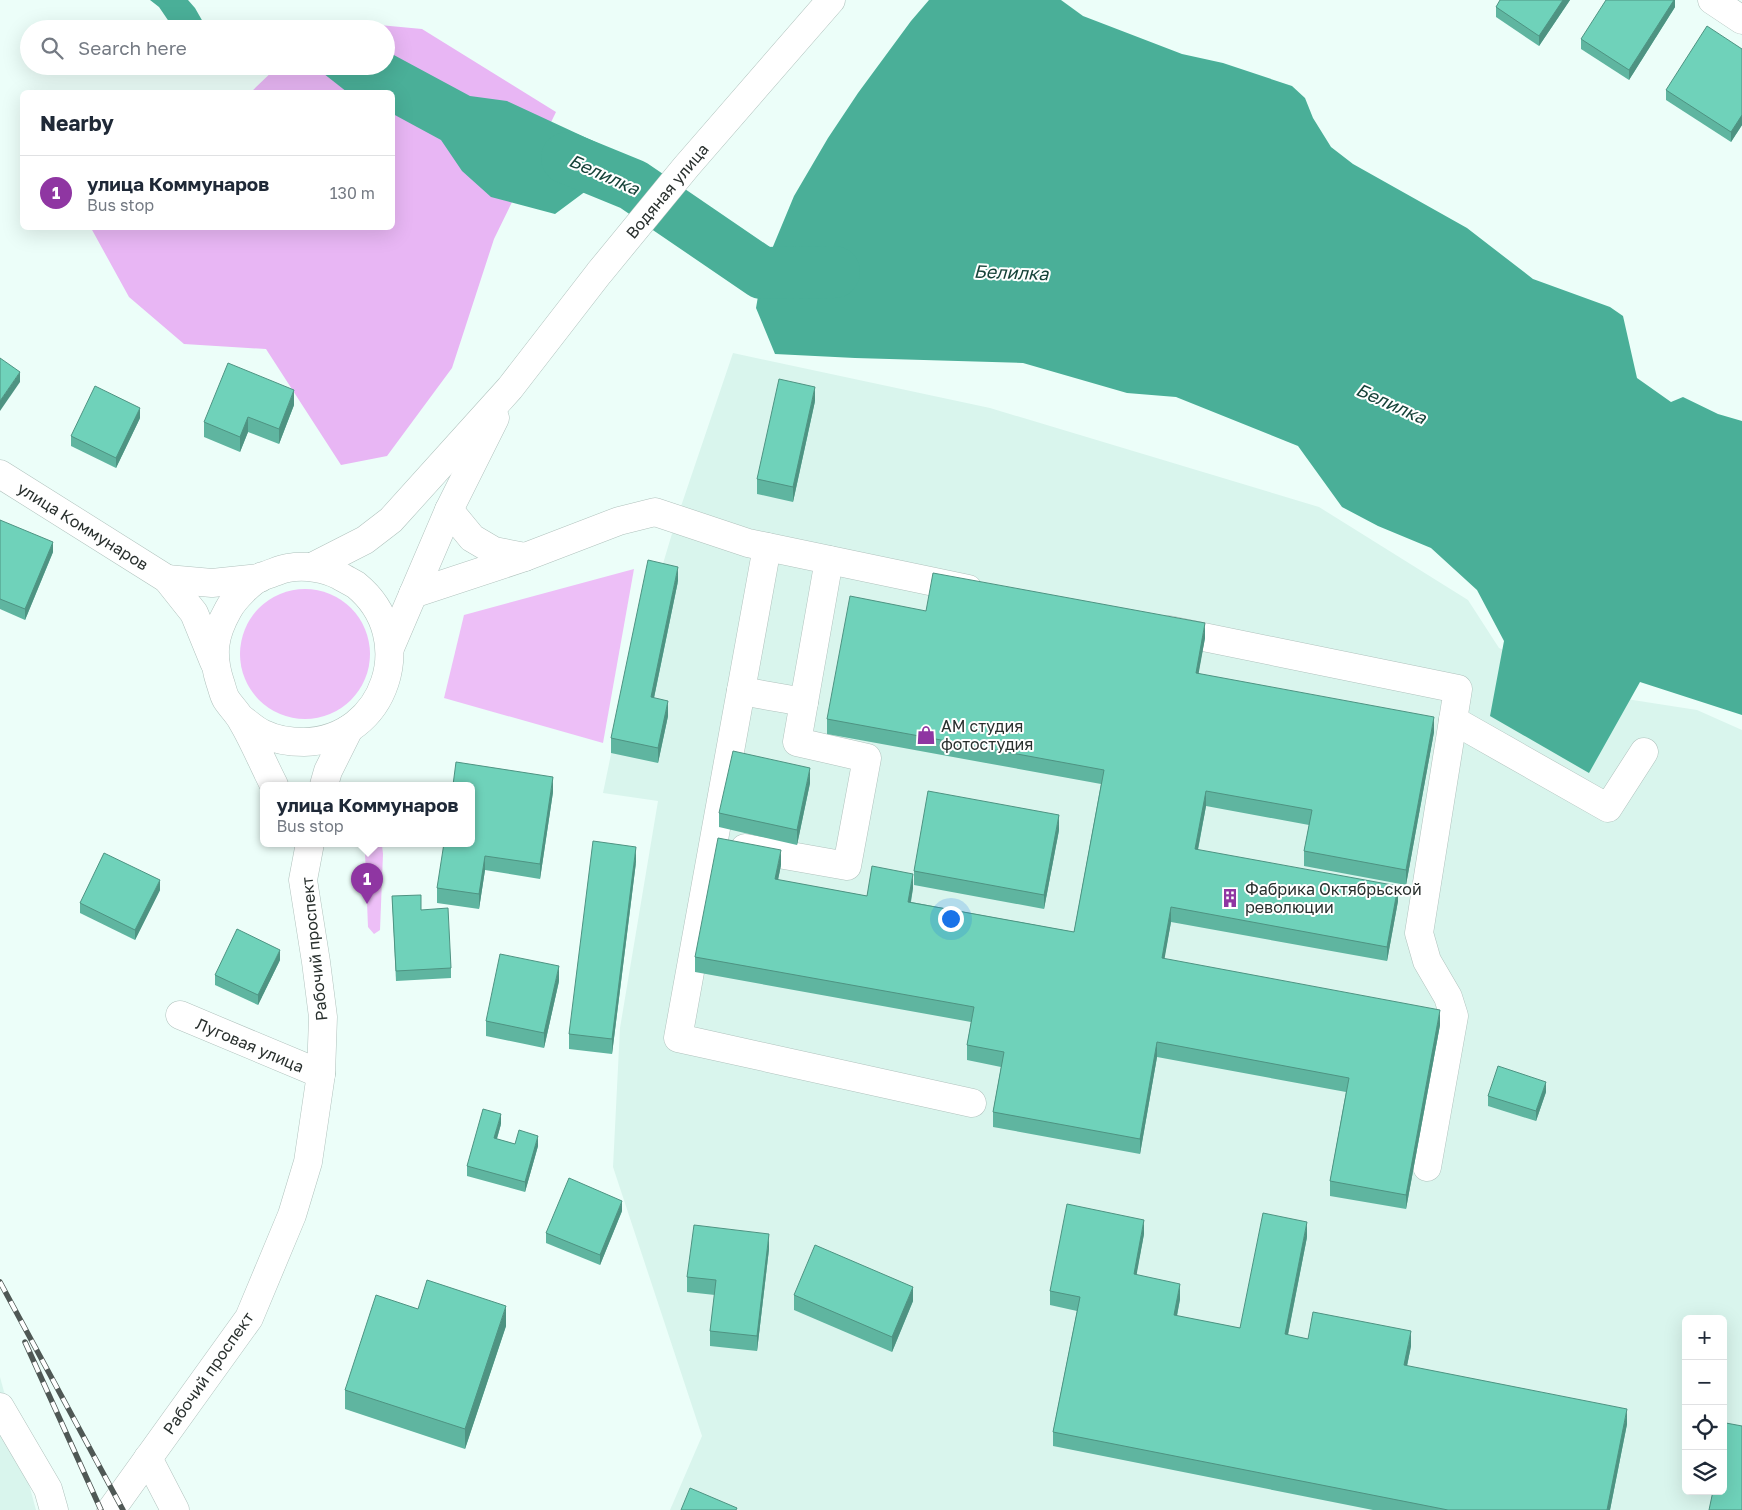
<!DOCTYPE html>
<html lang="en">
<head>
<meta charset="utf-8">
<style>
	:root { --surface:#fff; --page:#f2f2f3; --text:#1f2937; --muted:#747a83; --line:#e0e1e3; --accent:#8f36a2 }
	body { margin:0; font-family:"Golos Text",sans-serif; background:var(--page); color:var(--text) }
	.controls { position:absolute; right:15px; bottom:15px; display:grid; overflow:hidden; border-radius:8px; box-shadow:0 5px 20px #0002 }
	.controls button { width:45px; height:45px; display:grid; place-items:center; padding:0; border:0; border-bottom:1px solid var(--line); background:var(--surface); color:var(--text); font:25px sans-serif }
	.you { position:absolute; left:950px; top:918px; width:18px; height:18px; margin:-12px; border:4px solid #fff; border-radius:50%; background:#1a73e8; box-shadow:0 0 0 8px #1a73e833 }
	.badge { display:grid; place-items:center; width:32px; height:32px; border-radius:50%; background:var(--accent); color:#fff; font-size:16px; font-weight:700 }
	.pin { position:absolute; translate:-50% -41px; filter:drop-shadow(0 1px 2px #0008) }
	.pin::after { content:''; position:absolute; top:26px; width:18px; height:15px; background:inherit; clip-path:polygon(0 0,100% 0,50% 100%) }
	.popup { position:absolute; left:260px; top:782px; width:215px; height:65px; box-sizing:border-box; display:grid; place-content:center; border-radius:8px; background:var(--surface); filter:drop-shadow(0 1px 4px #0005); font-size:16px; white-space:nowrap; color:var(--muted) }
	.popup b { font-size:19px; color:var(--text) }
	.popup::after { content:''; position:absolute; left:50%; top:100%; margin-left:-10px; border:10px solid transparent; border-top-color:var(--surface) }
	.list { margin:0; padding:0; list-style:none }
	h2 { display:flex; justify-content:space-between; align-items:center; height:65px; margin:0; padding:0 20px; font-size:21px }
	h2 small { font-size:16px; font-weight:400; color:var(--muted) }
	.list li { display:grid; grid-template-columns:32px 1fr auto; gap:15px; align-items:center; box-sizing:border-box; height:75px; padding:0 20px; border-top:1px solid var(--line) }
	.list b { display:block; font-size:19px; white-space:nowrap }
	.list p { margin:0; font-size:16px; white-space:nowrap; color:var(--muted) }
	.list em { font-size:16px; font-style:normal; color:var(--muted) }
	.icon { flex:none; width:28px; height:28px; fill:none; stroke:currentColor; stroke-width:2; stroke-linecap:round; stroke-linejoin:round }
	.map { position:relative; flex:none; width:1742px; height:1510px; overflow:hidden }
	.search { position:absolute; background:var(--surface); box-shadow:0 5px 20px #0002; left:20px; top:20px; width:375px; height:55px; display:flex; align-items:center; gap:12px; box-sizing:border-box; padding:0 18px; border-radius:28px; color:var(--muted); font-size:19px }
	.panel { position:absolute; background:var(--surface); box-shadow:0 5px 20px #0002; left:20px; top:90px; width:375px; height:140px; border-radius:8px }
	.map>svg:first-child { display:block }
	.built { fill:#d9f5ed; fill-rule:evenodd }
	.green { fill:#edbff7 }
	.forest { fill:#e8b6f4 }
	.water { fill:#4aaf98 }
	.lines { fill:none; stroke-linecap:round; stroke-linejoin:round }
	.river { stroke:#4aaf98; stroke-width:52 }
	.minor-casing { stroke:#b0c2bd; stroke-width:29 }
	.minor { stroke:#fff; stroke-width:28 }
	.rail-casing { stroke:#4f5855; stroke-width:5.5 }
	.rail { stroke:#fff; stroke-width:4; stroke-dasharray:11; stroke-linecap:butt }
	.wall { fill:#5fb5a0 }
	.shaded-wall { fill:#4e9382 }
	.building { fill:#6fd2ba; stroke:#4e9382 }
	.labels { text-anchor:middle; stroke-width:4; stroke-linejoin:round; paint-order:stroke }
	.street-label { font-size:16px; fill:#29302e; stroke:#fff }
	.poi-label { font-size:16px; fill:#29302e; stroke:#fff; text-anchor:start }
	.water-label { font-size:18px; font-style:italic; fill:#164339; stroke:#fff }
</style>
</head>
<body>
<div class="map">
<svg width="1742" height="1510" viewBox="0 0 1742 1510">
	<rect width="100%" height="100%" fill="#ecfef9"/>
	<g class="built">
		<path d="M733,353L990,408L1319,507L1468,600L1499,648L1620,698L1697,710L1742,730V1510H670L702,1436L613,1167L620,1028L658,801L603,793L648,575L659,577L674,527ZM1686,1319H1723V1491H1686Z"/>
		<polygon points="0,1377 36,1510 0,1510"/>
	</g>
	<g class="green">
		<polygon points="634,569 603,743 444,698 464,615"/>
		<circle cx="305" cy="654" r="65"/>
		<polygon points="382,845 383,854 380,930 374,934 368,927 365,853 372,847"/>
	</g>
	<polygon class="forest" points="326,20 422,29 556,112 494,239 452,368 387,456 341,465 266,349 184,344 129,297 91,228 392,228 392,92 251,92 278,66 386,66 386,29 317,29"/>
	<g class="water">
		<polygon points="150,0 188,0 195,8 207,29 174,29 159,7"/>
		<polygon points="929,0 1061,0 1083,16 1182,54 1223,63 1292,86 1305,98 1313,118 1331,147 1353,164 1467,228 1533,279 1610,307 1623,316 1637,378 1671,402 1683,397 1718,414 1742,421 1742,715 1640,682 1589,773 1490,716 1504,641 1477,590 1431,548 1378,526 1342,507 1298,446 1176,397 1127,393 1023,363 855,358 775,354 756,308 762,273 794,196 828,138 858,93 911,21"/>
		<polygon points="386,54 392,54 470,96 507,101 604,146 637,175 633,185 594,185 555,214 491,197 462,171 441,140 393,114 392,92 347,92 314,66 386,66"/>
	</g>
	<g class="lines">
		<polyline class="river" points="567,158 633,185 762,273 834,272"/>
		<g class="minor-casing">
			<g id="minor">
				<polyline points="1712,0 1742,20"/>
				<polyline points="0,474 167,579 194,613 214,662"/>
				<polyline points="449,510 472,538 494,551 525,557"/>
				<polyline points="767,547 678,1038 972,1103"/>
				<polyline points="312,567 365,540 391,520 510,388 599,273 686,167 831,0"/>
				<polyline points="167,579 212,583 260,578"/>
				<polyline points="413,594 525,557 619,521 655,512 748,543 968,589"/>
				<polyline points="1169,630 1458,689 1419,933 1427,961 1448,997 1454,1016 1427,1167"/>
				<polyline points="390,648 449,510 495,418"/>
				<polyline points="741,691 804,702 829,560"/>
				<path d="M242,719C249,724 256,731 264,734C276,740 290,742 304,742C386,740 420,637 356,585C351,582 345,579 340,576C325,568 305,565 288,568C280,569 271,574 263,576C252,580 233,600 228,610C214,635 211,654 220,682C222,687 223,694 226,699C231,707 238,713 242,721C254,741 263,764 274,785"/>
				<polyline points="1453,720 1608,808 1644,752"/>
				<polyline points="324,785 328,771 349,729"/>
				<polyline points="745,848 847,866 867,758 797,742 804,702"/>
				<polyline points="180,1015 321,1074"/>
				<polyline points="0,1407 48,1489 54,1510"/>
				<polyline points="148,1458 175,1510"/>
				<polyline points="111,1510 249,1318 292,1215 308,1162 321,1074 323,1017 316,962 303,880 310,843"/>
			</g>
		</g>
		<use href="#minor" class="minor"/>
		<g class="rail-casing">
			<g id="rail">
				<polyline points="0,1282 123,1510"/>
				<polyline points="25,1342 101,1510"/>
			</g>
		</g>
		<use href="#rail" class="rail"/>
	</g>
	<g class="wall">
		<polygon points="1570,0 1539,46 1496,17 1496,7"/>
		<polygon points="1675,0 1675,7 1629,80 1581,49 1581,39"/>
		<polygon points="1742,49 1742,125 1731,142 1666,100 1666,90"/>
		<polygon points="815,401 793,502 757,494 757,479"/>
		<polygon points="294,405 279,444 248,432 240,452 204,437 204,422"/>
		<polygon points="140,418 116,468 71,446 71,436"/>
		<polygon points="0,520 53,552 25,620 0,609"/>
		<polygon points="678,581 654,698 668,716 658,763 611,753 611,738"/>
		<polygon points="926,611 1205,638 1198,674 1434,732 1406,885 1304,866 1304,851 1309,825 1206,806 1198,850 1398,901 1387,961 1171,922 1164,959 1440,1025 1406,1209 1330,1196 1330,1181 1346,1092 1157,1057 1140,1154 993,1127 993,1112 1001,1067 967,1060 967,1045 971,1022 695,972 695,957 781,865 778,880 867,896 913,888 911,902 1074,932 1101,784 827,734 827,719"/>
		<polygon points="810,783 797,845 719,827 719,813"/>
		<polygon points="553,792 540,879 485,870 479,909 437,903 437,888"/>
		<polygon points="1059,830 1044,909 914,885 914,871"/>
		<polygon points="636,862 612,1054 569,1049 569,1034"/>
		<polygon points="160,890 135,940 80,913 80,903"/>
		<polygon points="392,896 421,910 451,968 451,978 396,981"/>
		<polygon points="280,960 258,1005 215,985 215,975"/>
		<polygon points="559,981 544,1048 486,1036 486,1021"/>
		<polygon points="1546,1092 1536,1121 1488,1106 1488,1096"/>
		<polygon points="501,1124 497,1139 515,1144 538,1146 525,1192 467,1176 467,1166"/>
		<polygon points="622,1211 600,1265 546,1243 546,1233"/>
		<polygon points="1144,1234 1136,1275 1180,1299 1177,1316 1240,1328 1307,1237 1288,1335 1308,1339 1411,1346 1407,1366 1627,1424 1610,1510 1373,1510 1053,1446 1053,1432 1077,1311 1050,1305 1050,1291"/>
		<polygon points="769,1249 757,1351 710,1346 710,1331 715,1295 687,1292 687,1277"/>
		<polygon points="794,1295 913,1301 892,1352 794,1310"/>
		<polygon points="418,1309 506,1326 465,1449 345,1409 345,1390"/>
	</g>
	<g class="shaded-wall">
		<polygon points="1563,0 1570,0 1539,46 1539,36"/>
		<polygon points="1674,0 1675,0 1675,7 1629,80 1629,70"/>
		<polygon points="1742,115 1742,125 1731,142 1731,132"/>
		<polygon points="20,372 20,382 0,411 0,401"/>
		<polygon points="815,387 815,401 793,502 793,487"/>
		<polygon points="294,390 294,405 279,444 279,429"/>
		<polygon points="140,408 140,418 116,468 116,458"/>
		<polygon points="248,417 248,432 240,452 240,437"/>
		<polygon points="53,542 53,552 25,620 25,609"/>
		<polygon points="678,567 678,581 651,712 651,697"/>
		<polygon points="1205,623 1205,638 1196,688 1196,673"/>
		<polygon points="668,701 668,716 658,763 658,748"/>
		<polygon points="1434,717 1434,732 1406,885 1406,870"/>
		<polygon points="810,768 810,783 797,845 797,830"/>
		<polygon points="553,777 553,792 540,879 540,864"/>
		<polygon points="1206,791 1206,806 1195,864 1195,849"/>
		<polygon points="1059,815 1059,830 1044,909 1044,895"/>
		<polygon points="636,847 636,862 612,1054 612,1039"/>
		<polygon points="781,850 781,865 775,894 775,879"/>
		<polygon points="485,856 485,870 479,909 479,894"/>
		<polygon points="913,874 913,888 908,916 908,902"/>
		<polygon points="160,880 160,890 135,940 135,930"/>
		<polygon points="1398,886 1398,901 1387,961 1387,947"/>
		<polygon points="1171,907 1171,922 1162,973 1162,958"/>
		<polygon points="280,950 280,960 258,1005 258,995"/>
		<polygon points="559,966 559,981 544,1048 544,1033"/>
		<polygon points="1440,1010 1440,1025 1406,1209 1406,1195"/>
		<polygon points="1157,1042 1157,1057 1140,1154 1140,1139"/>
		<polygon points="1546,1082 1546,1092 1536,1121 1536,1111"/>
		<polygon points="501,1114 501,1124 494,1148 494,1138"/>
		<polygon points="538,1136 538,1146 525,1192 525,1182"/>
		<polygon points="622,1201 622,1211 600,1265 600,1255"/>
		<polygon points="1144,1220 1144,1234 1134,1289 1134,1274"/>
		<polygon points="1307,1222 1307,1237 1285,1349 1285,1334"/>
		<polygon points="769,1234 769,1249 757,1351 757,1336"/>
		<polygon points="1180,1284 1180,1299 1174,1330 1174,1315"/>
		<polygon points="913,1287 913,1301 892,1352 892,1337"/>
		<polygon points="506,1306 506,1326 465,1449 465,1429"/>
		<polygon points="1411,1331 1411,1346 1404,1380 1404,1365"/>
		<polygon points="1627,1409 1627,1424 1610,1510 1607,1510"/>
	</g>
	<g class="building">
		<polygon points="1500,0 1563,0 1539,36 1496,7"/>
		<polygon points="1606,0 1674,0 1629,70 1581,39"/>
		<polygon points="1707,26 1742,49 1742,115 1731,132 1666,90"/>
		<polygon points="0,358 20,372 0,401"/>
		<polygon points="228,363 294,390 279,429 248,417 240,437 204,422"/>
		<polygon points="779,379 815,387 793,487 757,479"/>
		<polygon points="95,386 140,408 116,458 71,436"/>
		<polygon points="0,520 53,542 25,609 0,599"/>
		<polygon points="648,560 678,567 651,697 668,701 658,748 611,738"/>
		<polygon points="933,573 1205,623 1196,673 1434,717 1406,870 1304,851 1312,810 1206,791 1195,849 1398,886 1387,947 1171,907 1162,958 1440,1010 1406,1195 1330,1181 1349,1078 1157,1042 1140,1139 993,1112 1004,1052 967,1045 974,1007 695,957 718,838 781,850 775,879 867,896 872,866 913,874 908,902 1074,932 1104,770 827,719 850,596 926,611"/>
		<polygon points="733,751 810,768 797,830 719,813"/>
		<polygon points="456,762 553,777 540,864 485,856 479,894 437,888 444,843 471,843 471,785 453,785"/>
		<polygon points="928,791 1059,815 1044,895 914,871"/>
		<polygon points="593,841 636,847 612,1039 569,1034"/>
		<polygon points="104,853 160,880 135,930 80,903"/>
		<polygon points="421,895 421,910 448,908 451,968 396,971 392,896"/>
		<polygon points="237,929 280,950 258,995 215,975"/>
		<polygon points="500,954 559,966 544,1033 486,1021"/>
		<polygon points="1498,1066 1546,1082 1536,1111 1488,1096"/>
		<polygon points="483,1109 501,1114 494,1138 515,1144 519,1130 538,1136 525,1182 467,1166"/>
		<polygon points="569,1178 622,1201 600,1255 546,1233"/>
		<polygon points="1067,1204 1144,1220 1134,1274 1180,1284 1174,1315 1240,1328 1263,1213 1307,1222 1285,1334 1308,1339 1313,1312 1411,1331 1404,1365 1627,1409 1607,1510 1448,1510 1053,1432 1080,1297 1050,1291"/>
		<polygon points="694,1225 769,1234 757,1336 710,1331 716,1280 687,1277"/>
		<polygon points="815,1245 913,1287 892,1337 794,1295"/>
		<polygon points="427,1280 506,1306 465,1429 345,1390 376,1295 418,1309"/>
		<polygon points="1726,1423 1742,1426 1742,1510 1709,1510 1713,1491 1723,1491 1723,1439"/>
		<polygon points="690,1488 737,1508 736,1510 681,1510"/>
	</g>
	<defs>
		<g id="shop-bare" transform="scale(1.5)"><path d="M-5-2.5h2.3a2.7 3.5 0 0 1 5.4 0H5L5.5 6h-11ZM-1.5-2.5h3a1.5 2.3 0 0 0-3 0Z" fill="#8f36a2" stroke="#fff" stroke-width="2.5" paint-order="stroke"/></g>
		<g id="building-bare" transform="scale(1.5)"><path d="M-4-6H4V6H1V3H-1V6H-4ZM-2.5-4.3h1.7v1.8h-1.7ZM.8-4.3h1.7v1.8H.8ZM-2.5-1h1.7V.8h-1.7ZM.8-1h1.7V.8H.8Z" fill="#8f36a2" stroke="#fff" stroke-width="2.5" paint-order="stroke"/></g>
	</defs>
	<g fill-rule="evenodd">
		<use href="#shop-bare" x="926" y="735"/>
		<use href="#building-bare" x="1230" y="898"/>
	</g>
	<g class="labels">
		<g class="street-label">
			<text transform="translate(667 191) rotate(-50)" y="6">Водяная улица</text>
			<text transform="translate(83 526) rotate(32)" y="6">улица Коммунаров</text>
			<text transform="translate(314 949) rotate(-96)" y="6">Рабочий проспект</text>
			<text transform="translate(250 1045) rotate(23)" y="6">Луговая улица</text>
			<text transform="translate(208 1373) rotate(-55)" y="6">Рабочий проспект</text>
		</g>
		<g class="poi-label">
			<text x="941" y="732">АМ студия<tspan x="941" dy="18">фотостудия</tspan></text>
			<text x="1245" y="895">Фабрика Октябрьской<tspan x="1245" dy="18">революции</tspan></text>
		</g>
		<g class="water-label">
			<text transform="translate(604 175) rotate(24)" y="6">Белилка</text>
			<text transform="translate(1011 273) rotate(2)" y="6">Белилка</text>
			<text transform="translate(1391 404) rotate(24)" y="6">Белилка</text>
		</g>
	</g>
</svg>
<div class="controls">
<button>+</button>
<button>−</button>
<button><svg class="icon" aria-label="locate" viewBox="0 0 24 24"><circle cx="12" cy="12" r="6"/><path d="M12 2v4M12 18v4M2 12h4M18 12h4"/></svg></button>
<button><svg class="icon" aria-label="layers" viewBox="0 0 24 24"><path d="M12 4l9 5-9 5-9-5zM3 14l9 5 9-5"/></svg></button>
</div>
<div class="you"></div>
<div class="pin badge" style="left:367px;top:904px">1</div>
<div class="popup"><b>улица Коммунаров</b>Bus stop</div>
<div class="search"><svg class="icon" aria-label="search" viewBox="0 0 24 24"><circle cx="10" cy="10" r="6"/><path d="M15 15l6 6"/></svg>Search here</div>
<section class="panel">
<h2>Nearby<small></small></h2>
<ul class="list">
<li><span class="badge">1</span><div><b>улица Коммунаров</b><p>Bus stop</p></div><em>130 m</em></li>
</ul>
</section>
</div>
</body>
</html>
